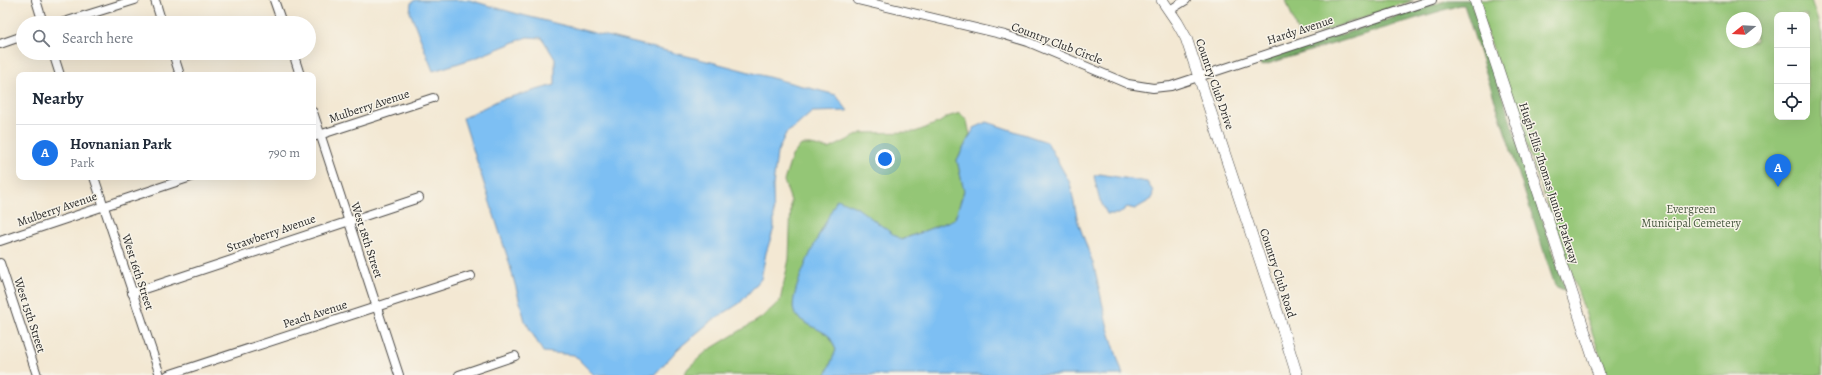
<!DOCTYPE html>
<html lang="en">
<head>
<meta charset="utf-8">
<style>
	:root { --surface:#fff; --page:#f2f2f3; --text:#1f2937; --muted:#747a83; --line:#e0e1e3; --accent:#1a73e8 }
	body { margin:0; font-family:Alegreya,serif; background:var(--page); color:var(--text) }
	.controls { position:absolute; right:12px; top:12px; display:grid; overflow:hidden; border-radius:8px; box-shadow:0 4px 16px #0002 }
	.controls button { width:36px; height:36px; display:grid; place-items:center; padding:0; border:0; border-bottom:1px solid var(--line); background:var(--surface); color:var(--text); font:20px sans-serif }
	.compass { position:absolute; left:1726px; top:12px; width:36px; height:36px; border-radius:50%; background:var(--surface); box-shadow:0 4px 16px #0002; rotate:252deg }
	.you { position:absolute; left:885px; top:159px; width:14px; height:14px; margin:-10px; border:3px solid #fff; border-radius:50%; background:#1a73e8; box-shadow:0 0 0 6px #1a73e833 }
	.badge { display:grid; place-items:center; width:26px; height:26px; border-radius:50%; background:var(--accent); color:#fff; font-size:13px; font-weight:700 }
	.pin { position:absolute; translate:-50% -33px; filter:drop-shadow(0 1px 2px #0008) }
	.pin::after { content:''; position:absolute; top:21px; width:14px; height:12px; background:inherit; clip-path:polygon(0 0,100% 0,50% 100%) }
	.list { margin:0; padding:0; list-style:none }
	h2 { display:flex; justify-content:space-between; align-items:center; height:52px; margin:0; padding:0 16px; font-size:17px }
	h2 small { font-size:13px; font-weight:400; color:var(--muted) }
	.list li { display:grid; grid-template-columns:26px 1fr auto; gap:12px; align-items:center; box-sizing:border-box; height:56px; padding:0 16px; border-top:1px solid var(--line) }
	.list b { display:block; font-size:15px; white-space:nowrap }
	.list p { margin:0; font-size:13px; white-space:nowrap; color:var(--muted) }
	.list em { font-size:13px; font-style:normal; color:var(--muted) }
	.icon { flex:none; width:22px; height:22px; fill:none; stroke:currentColor; stroke-width:2; stroke-linecap:round; stroke-linejoin:round }
	.map { position:relative; flex:none; width:1822px; height:375px; overflow:hidden }
	.search { position:absolute; background:var(--surface); box-shadow:0 4px 16px #0002; left:16px; top:16px; width:300px; height:44px; display:flex; align-items:center; gap:10px; box-sizing:border-box; padding:0 14px; border-radius:22px; color:var(--muted); font-size:15px }
	.panel { position:absolute; background:var(--surface); box-shadow:0 4px 16px #0002; left:16px; top:72px; width:300px; height:108px; border-radius:8px }
	.map>svg:first-child { display:block }
	.green { fill:#94c676; stroke:#607850; fill-rule:evenodd }
	.forest { fill:#77ab67; stroke:#516b49 }
	.water { fill:#7dbff3; stroke:#54758f }
	.lines { fill:none; stroke-linecap:round; stroke-linejoin:round }
	.street-casing { stroke:#494744; stroke-width:10 }
	.secondary-casing { stroke:#494744; stroke-width:12 }
	.street { stroke:#fff; stroke-width:8 }
	.secondary { stroke:#fff; stroke-width:11 }
	.labels { text-anchor:middle; stroke-width:3; stroke-linejoin:round; paint-order:stroke }
	.street-label { font-size:12px; fill:#2b2b2b; stroke:#f7f3e8 }
	.park-label { font-size:12px; fill:#4a5a42; stroke:#f7f3e8 }
</style>
</head>
<body>
<div class="map">
<svg width="1822" height="375" viewBox="0 0 1822 375">
	<rect width="100%" height="100%" fill="#f7f3e8"/>
	<filter id="ink" filterUnits="userSpaceOnUse"><feTurbulence type="fractalNoise" baseFrequency=".025" numOctaves="2"/><feDisplacementMap in="SourceGraphic" scale="8" xChannelSelector="R" yChannelSelector="G"/><feConvolveMatrix kernelMatrix="1 2 1 2 8 2 1 2 1" color-interpolation-filters="sRGB"/></filter>
	<filter id="wash" filterUnits="userSpaceOnUse"><feTurbulence type="fractalNoise" baseFrequency=".012" numOctaves="4" result="noise"/><feDisplacementMap in="SourceGraphic" scale="16" xChannelSelector="R" yChannelSelector="G"/><feGaussianBlur stdDeviation="0.9" result="paint"/><feColorMatrix in="noise" values="0 0 0 0 0 0 0 0 0 0 0 0 0 0 0 0 0 1.4 0 .05"/><feComposite in="paint" operator="in"/></filter>
	<g filter="url(#wash)">
		<rect width="100%" height="100%" fill="#f3e8d3"/>
		<g class="green">
			<polygon points="1286,0 1414,0 1300,39"/>
			<path d="M1476,0H1811L1822,33V375H1607ZM1777,15H1807V117H1777ZM1732,18H1756V42H1732Z"/>
			<path d="M960,113L967,121L970,135L957,160L964,191L955,219L900,240L856,207L837,200C827,222 787,291 794,312C798,322 821,329 829,336C832,340 834,346 836,350L826,375H684L688,368L707,351L761,318L780,301L789,259L791,201L784,181L792,156L801,145H811L829,149L862,133L915,132L940,122L947,117Z"/>
		</g>
		<polygon class="forest" points="1448,0 1471,0 1566,291 1555,286 1464,5 1460,5 1261,66 1259,61"/>
		<g class="water">
			<polygon points="415,0 469,0 518,14 723,65 836,95 848,111 812,112 794,128 786,133 777,153 773,186 774,228 766,253 761,279 740,303 710,322 678,349 654,375 594,375 574,355 543,352 525,321 509,262 463,118 499,100 555,85 555,59 542,38 527,37 475,58 433,71 410,12 411,3"/>
			<path d="M987,122L1047,142L1070,183L1078,222L1094,266L1108,328L1123,375H826L836,350C834,346 832,340 829,336C821,329 798,322 794,312C787,291 827,221 837,199L856,207L901,240L955,219L964,191L957,160L974,128Z"/>
			<polygon points="1100,174 1147,182 1153,191 1152,199 1135,209 1127,207 1119,214 1107,214 1099,198 1094,176"/>
		</g>
	</g>
	<g filter="url(#ink)">
		<g class="lines">
			<g class="street-casing">
				<g id="street">
					<polyline points="36,0 43,23"/>
					<polyline points="155,0 162,23"/>
					<polyline points="274,0 282,23"/>
					<polyline points="858,0 1005,35 1028,42 1128,84 1153,88 1171,86 1432,0"/>
					<polyline points="1170,10 1186,0"/>
					<polyline points="61,23 135,0"/>
					<polyline points="0,44 23,36"/>
					<polyline points="53,53 60,75"/>
					<polyline points="173,53 180,75"/>
					<polyline points="293,53 300,75"/>
					<polyline points="313,112 399,375"/>
					<polyline points="313,137 433,98"/>
					<polyline points="94,177 160,375"/>
					<polyline points="0,241 191,177"/>
					<polyline points="0,263 37,375"/>
					<polyline points="132,293 419,198"/>
					<polyline points="168,375 471,276"/>
					<polyline points="459,375 515,356"/>
				</g>
			</g>
			<g class="secondary-casing">
				<g id="secondary">
					<polyline points="1162,0 1177,22 1186,38 1279,317 1297,375"/>
					<polyline points="1475,0 1599,375"/>
				</g>
			</g>
			<use href="#street" class="street"/>
			<use href="#secondary" class="secondary"/>
		</g>
	</g>
	<g class="labels">
		<g class="street-label">
			<text transform="translate(1300 30) rotate(-18)" y="4">Hardy Avenue</text>
			<text transform="translate(1057 43) rotate(21)" y="4">Country Club Circle</text>
			<text transform="translate(1215 84) rotate(71)" y="4">Country Club Drive</text>
			<text transform="translate(369 106) rotate(-18)" y="4">Mulberry Avenue</text>
			<text transform="translate(1549 183) rotate(72)" y="4">Hugh Ellis Thomas Junior Parkway</text>
			<text transform="translate(57 209) rotate(-19)" y="4">Mulberry Avenue</text>
			<text transform="translate(271 233) rotate(-19)" y="4">Strawberry Avenue</text>
			<text transform="translate(367 240) rotate(72)" y="4">West 18th Street</text>
			<text transform="translate(138 272) rotate(72)" y="4">West 16th Street</text>
			<text transform="translate(1278 273) rotate(72)" y="4">Country Club Road</text>
			<text transform="translate(315 314) rotate(-18)" y="4">Peach Avenue</text>
			<text transform="translate(30 315) rotate(72)" y="4">West 15th Street</text>
		</g>
		<g class="park-label">
			<text x="1691" y="213">Evergreen<tspan x="1691" dy="14">Municipal Cemetery</tspan></text>
		</g>
	</g>
</svg>
<div class="controls">
<button>+</button>
<button>−</button>
<button><svg class="icon" aria-label="locate" viewBox="0 0 24 24"><circle cx="12" cy="12" r="6"/><path d="M12 2v4M12 18v4M2 12h4M18 12h4"/></svg></button>
</div>
<svg class="compass" viewBox="-18 -18 36 36"><path d="M0-13l5 13h-10z" fill="#e53935"/><path d="M0 13l5-13h-10z" fill="#747a83"/></svg>
<div class="you"></div>
<div class="pin badge" style="left:1778px;top:187px">A</div>
<div class="search"><svg class="icon" aria-label="search" viewBox="0 0 24 24"><circle cx="10" cy="10" r="6"/><path d="M15 15l6 6"/></svg>Search here</div>
<section class="panel">
<h2>Nearby<small></small></h2>
<ul class="list">
<li><span class="badge">A</span><div><b>Hovnanian Park</b><p>Park</p></div><em>790 m</em></li>
</ul>
</section>
</div>
</body>
</html>
